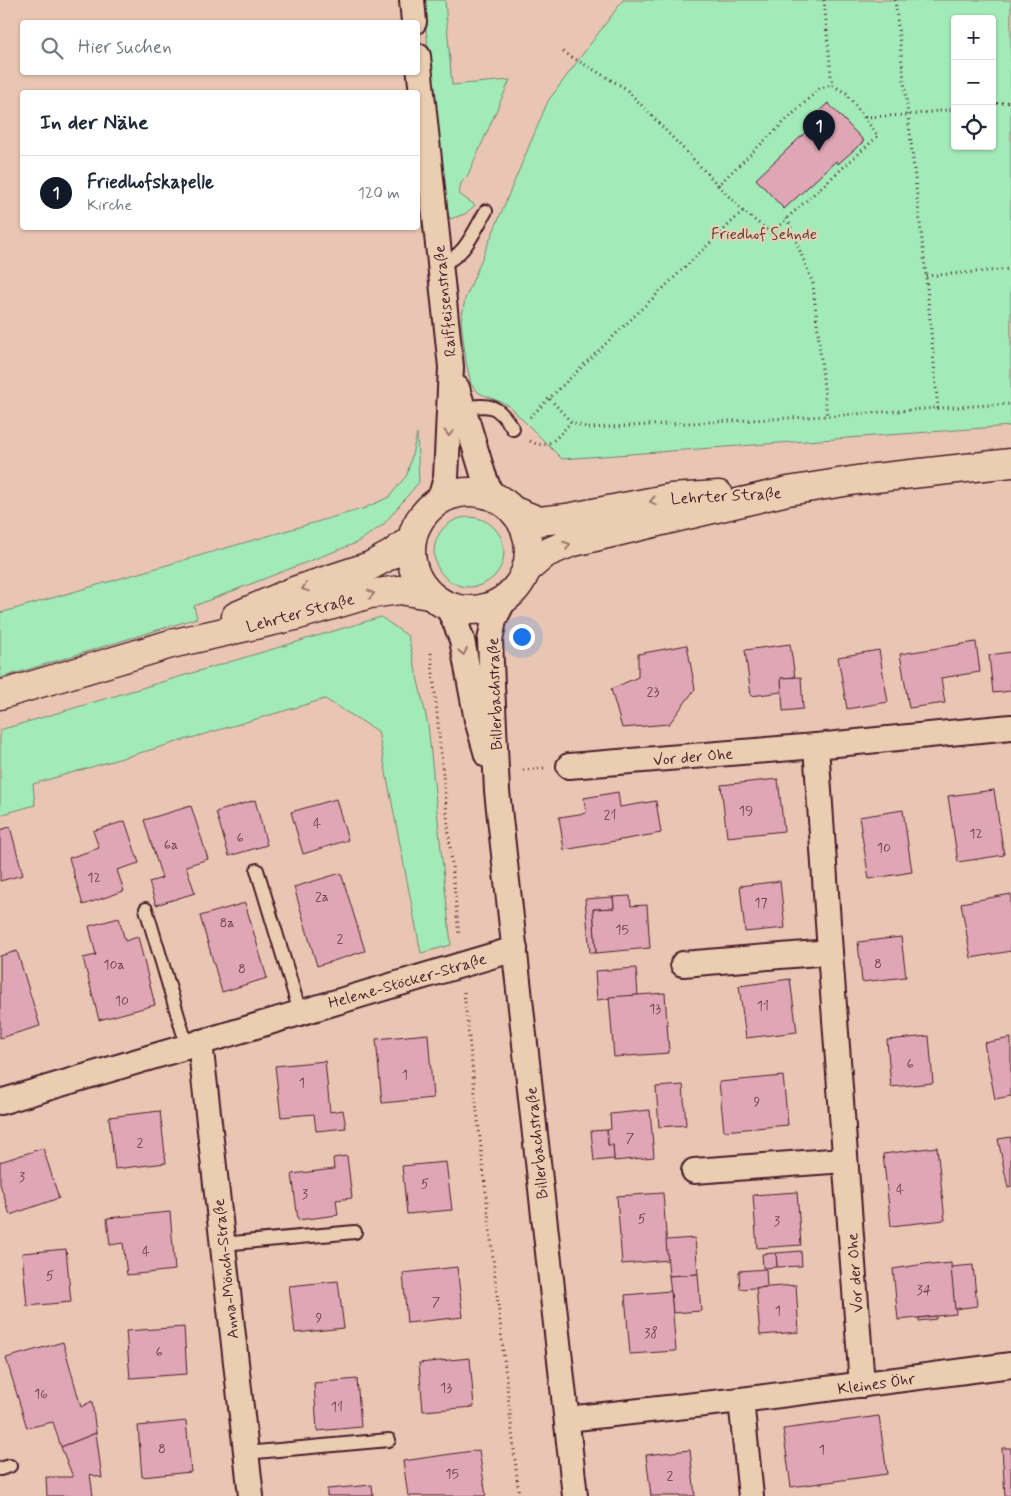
<!DOCTYPE html>
<html lang="de">
<head>
<meta charset="utf-8">
<style>
	:root { --surface:#fff; --page:#f6f6f7; --text:#1f2937; --muted:#747a83; --line:#e0e1e3; --accent:#111827 }
	body { margin:0; font-family:Mynerve,sans-serif; background:var(--page); color:var(--text) }
	.controls { position:absolute; right:15px; top:15px; display:grid; overflow:hidden; border-radius:5px; box-shadow:0 1px 4px #0004 }
	.controls button { width:45px; height:45px; display:grid; place-items:center; padding:0; border:0; border-bottom:1px solid var(--line); background:var(--surface); color:var(--text); font:25px sans-serif }
	.you { position:absolute; left:521px; top:636px; width:18px; height:18px; margin:-12px; border:4px solid #fff; border-radius:50%; background:#1a73e8; box-shadow:0 0 0 8px #1a73e833 }
	.badge { display:grid; place-items:center; width:32px; height:32px; border-radius:50%; background:var(--accent); color:#fff; font-size:16px; font-weight:700 }
	.pin { position:absolute; translate:-50% -41px; filter:drop-shadow(0 1px 2px #0008) }
	.pin::after { content:''; position:absolute; top:26px; width:18px; height:15px; background:inherit; clip-path:polygon(0 0,100% 0,50% 100%) }
	.list { margin:0; padding:0; list-style:none }
	h2 { display:flex; justify-content:space-between; align-items:center; height:65px; margin:0; padding:0 20px; font-size:21px }
	h2 small { font-size:16px; font-weight:400; color:var(--muted) }
	.list li { display:grid; grid-template-columns:32px 1fr auto; gap:15px; align-items:center; box-sizing:border-box; height:75px; padding:0 20px; border-top:1px solid var(--line) }
	.list b { display:block; font-size:19px; white-space:nowrap }
	.list p { margin:0; font-size:16px; white-space:nowrap; color:var(--muted) }
	.list em { font-size:16px; font-style:normal; color:var(--muted) }
	.icon { flex:none; width:28px; height:28px; fill:none; stroke:currentColor; stroke-width:2; stroke-linecap:round; stroke-linejoin:round }
	.map { position:relative; flex:none; width:1011px; height:1496px; overflow:hidden }
	.search { position:absolute; background:var(--surface); box-shadow:0 1px 4px #0004; left:20px; top:20px; width:400px; height:55px; display:flex; align-items:center; gap:12px; box-sizing:border-box; padding:0 18px; border-radius:5px; color:var(--muted); font-size:19px }
	.panel { position:absolute; background:var(--surface); box-shadow:0 1px 4px #0004; left:20px; top:90px; width:400px; height:140px; border-radius:5px }
	.map>svg:first-child { display:block }
	.green { fill:#a2eab8; stroke:#768472; fill-rule:evenodd }
	.building { fill:#dfa6b6; stroke:#4a1f2b }
	.lines { fill:none; stroke-linecap:round; stroke-linejoin:round }
	.lane-casing { stroke:#4a1f2b; stroke-width:16 }
	.street-casing { stroke:#4a1f2b; stroke-width:28 }
	.primary-casing { stroke:#4a1f2b; stroke-width:31 }
	.path { stroke:#4a1f2b; stroke-width:3; stroke-dasharray:1 4; stroke-linecap:butt }
	.lane { stroke:#ebceb2; stroke-width:12 }
	.street { stroke:#ebceb2; stroke-width:24 }
	.primary { stroke:#ebceb2; stroke-width:28 }
	.oneway { stroke:#9a766e }
	.labels { text-anchor:middle; stroke-width:4; stroke-linejoin:round; paint-order:stroke }
	.number-label { font-size:14px; fill:#6f414e }
	.park-label { font-size:16px; fill:#573d40; stroke:#ebceb2 }
	.street-label { font-size:16px; fill:#4a1f2b; stroke:#ebceb2 }
</style>
</head>
<body>
<div class="map">
<svg width="1011" height="1496" viewBox="0 0 1011 1496">
	<rect width="100%" height="100%" fill="#e9c6b3"/>
	<filter id="ink" filterUnits="userSpaceOnUse"><feTurbulence type="fractalNoise" baseFrequency=".02" numOctaves="2"/><feDisplacementMap in="SourceGraphic" scale="10" xChannelSelector="R" yChannelSelector="G"/><feConvolveMatrix kernelMatrix="1 2 1 2 8 2 1 2 1" color-interpolation-filters="sRGB"/></filter>
	<g filter="url(#ink)">
		<g class="green">
			<polygon points="423,0 445,0 452,85 510,80 467,177 461,183 459,194 475,205 465,214 450,219 444,201"/>
			<path d="M623,0H1011V426L562,459L508,405L479,393L471,384L466,362L461,321L465,299L548,101ZM955,19H992V146H955Z"/>
			<polygon points="417,434 419,482 383,525 356,543 194,606 197,618 0,678 0,613 365,508 389,497 407,475"/>
			<circle cx="469" cy="552" r="35"/>
			<polygon points="381,617 408,636 428,725 451,945 421,953 378,731 325,699 33,784 35,805 0,815 0,730"/>
		</g>
		<g class="building">
			<polygon points="828,103 864,141 838,164 836,161 784,209 756,179 809,129 805,124"/>
			<polygon points="976,642 980,672 941,678 945,703 909,708 900,654"/>
			<polygon points="790,644 795,677 781,678 782,692 751,696 745,650"/>
			<polygon points="687,645 695,689 669,724 622,728 611,689 638,677 638,654"/>
			<polygon points="879,650 888,702 847,709 838,657"/>
			<polygon points="1011,652 1011,691 993,693 989,655"/>
			<polygon points="801,677 803,709 783,711 781,678"/>
			<polygon points="778,779 784,831 727,837 721,785"/>
			<polygon points="994,790 1004,855 958,862 948,796"/>
			<polygon points="618,792 620,807 656,801 661,833 564,850 559,817 586,813 584,798"/>
			<polygon points="336,799 348,840 303,854 291,812"/>
			<polygon points="255,800 267,845 229,856 216,812"/>
			<polygon points="191,806 208,859 186,866 195,893 156,905 149,882 162,878 144,820"/>
			<polygon points="903,810 912,872 869,879 859,817"/>
			<polygon points="125,821 139,863 117,870 124,891 83,905 69,858 99,848 93,831"/>
			<polygon points="10,827 23,875 0,881 0,830"/>
			<polygon points="341,873 365,951 317,966 294,887"/>
			<polygon points="780,881 785,928 745,932 740,886"/>
			<polygon points="1011,894 1011,951 971,958 961,903"/>
			<polygon points="630,896 631,906 647,905 650,948 596,953 593,909 614,908 613,897"/>
			<polygon points="613,897 614,908 593,909 596,953 590,953 585,899"/>
			<polygon points="245,903 267,978 222,992 200,916"/>
			<polygon points="119,918 125,941 138,937 155,1005 99,1020 83,958 96,955 89,926"/>
			<polygon points="901,937 906,977 862,982 858,942"/>
			<polygon points="17,951 40,1026 0,1038 0,956"/>
			<polygon points="636,968 638,995 597,1000 595,971"/>
			<polygon points="790,979 797,1032 746,1038 739,986"/>
			<polygon points="665,993 669,1053 614,1057 609,997"/>
			<polygon points="428,1034 433,1098 382,1103 376,1039"/>
			<polygon points="929,1036 933,1083 891,1087 887,1040"/>
			<polygon points="1011,1038 1011,1096 995,1099 984,1043"/>
			<polygon points="325,1061 330,1112 343,1110 346,1128 316,1131 314,1114 281,1117 275,1066"/>
			<polygon points="783,1076 788,1125 724,1131 719,1082"/>
			<polygon points="683,1085 686,1125 659,1127 656,1087"/>
			<polygon points="650,1110 654,1157 614,1161 613,1145 608,1145 607,1130 611,1129 610,1114"/>
			<polygon points="160,1111 166,1163 115,1169 109,1117"/>
			<polygon points="607,1130 608,1145 613,1145 614,1159 594,1161 591,1131"/>
			<polygon points="1011,1137 1011,1187 1008,1188 998,1139"/>
			<polygon points="937,1147 945,1220 891,1226 883,1154"/>
			<polygon points="43,1148 59,1198 10,1215 0,1184 0,1162"/>
			<polygon points="347,1156 352,1198 336,1200 338,1215 298,1220 292,1174 334,1169 333,1158"/>
			<polygon points="446,1162 452,1210 407,1214 402,1166"/>
			<polygon points="797,1192 801,1245 757,1248 753,1195"/>
			<polygon points="663,1193 668,1260 622,1264 617,1196"/>
			<polygon points="170,1212 175,1270 127,1275 123,1243 110,1245 107,1218"/>
			<polygon points="695,1238 698,1274 669,1276 666,1240"/>
			<polygon points="66,1249 71,1302 27,1306 22,1253"/>
			<polygon points="801,1251 802,1266 777,1267 776,1253"/>
			<polygon points="776,1253 777,1267 763,1268 762,1254"/>
			<polygon points="931,1263 931,1265 951,1263 956,1314 898,1320 893,1269"/>
			<polygon points="973,1265 977,1306 955,1309 951,1267"/>
			<polygon points="457,1267 463,1317 407,1323 403,1273"/>
			<polygon points="766,1269 767,1287 740,1289 739,1271"/>
			<polygon points="698,1274 701,1311 673,1313 669,1276"/>
			<polygon points="338,1281 344,1328 295,1333 289,1286"/>
			<polygon points="796,1285 799,1332 760,1335 756,1288"/>
			<polygon points="670,1291 671,1291 676,1351 630,1354 625,1295"/>
			<polygon points="936,1316 936,1319 919,1321 919,1318"/>
			<polygon points="184,1327 187,1374 130,1378 126,1331"/>
			<polygon points="63,1342 81,1407 92,1401 96,1433 61,1447 53,1422 27,1428 6,1358"/>
			<polygon points="470,1358 474,1407 423,1411 419,1363"/>
			<polygon points="357,1379 361,1427 317,1431 314,1383"/>
			<polygon points="879,1416 887,1474 791,1487 783,1429"/>
			<polygon points="186,1421 191,1472 142,1477 138,1426"/>
			<polygon points="96,1433 102,1478 90,1474 93,1496 47,1496 46,1477 73,1477 61,1447"/>
			<polygon points="1002,1448 1011,1448 1011,1496 1005,1496"/>
			<polygon points="479,1450 486,1496 408,1496 403,1461"/>
			<polygon points="690,1450 695,1496 651,1496 646,1455"/>
			<polygon points="372,1485 373,1496 327,1496 327,1489"/>
		</g>
		<g class="lines">
			<g class="lane-casing">
				<g id="lane">
					<path d="M439,264C464,259 474,231 486,211"/>
					<path d="M463,408C491,404 497,404 513,429"/>
					<polyline points="257,870 300,1012"/>
					<polyline points="146,909 187,1046"/>
					<polyline points="222,1244 355,1232"/>
					<polyline points="246,1453 389,1440"/>
					<polyline points="0,1469 10,1466"/>
				</g>
			</g>
			<g class="street-casing">
				<g id="street">
					<polyline points="412,0 414,22"/>
					<polyline points="418,56 451,367 446,478 440,499"/>
					<polyline points="457,388 483,474 491,495"/>
					<polyline points="504,600 494,620 490,641 497,791 575,1496"/>
					<polyline points="447,606 456,624 462,640 477,720 487,755"/>
					<polyline points="816,746 830,952 862,1385"/>
					<polyline points="569,766 816,746 1011,727"/>
					<polyline points="683,964 830,952"/>
					<polyline points="200,1042 251,1496"/>
					<polyline points="0,1102 515,949"/>
					<polyline points="694,1171 845,1160"/>
					<polyline points="741,1400 751,1496"/>
					<polyline points="567,1419 741,1400 1011,1365"/>
				</g>
			</g>
			<g class="primary-casing">
				<g id="primary">
					<circle cx="470" cy="551" r="59"/>
					<polyline points="514,511 539,521 567,518 671,498 719,495"/>
					<polyline points="526,570 546,553 570,543 788,491 857,480 1011,463"/>
					<polyline points="236,616 294,591 370,566 392,554 412,539"/>
					<polyline points="0,695 171,644 295,616 370,594 400,590 429,595"/>
				</g>
			</g>
			<g class="path">
				<polyline points="824,0 832,85"/>
				<polyline points="895,0 926,276 938,408 1011,404"/>
				<polyline points="563,52 625,88 718,185 820,88 832,85 846,93 878,136 787,218 772,234 743,211 718,185"/>
				<polyline points="992,104 1011,102"/>
				<polyline points="865,117 907,115 955,109"/>
				<polyline points="787,218 813,284 827,416"/>
				<polyline points="926,276 1011,269"/>
				<polyline points="550,399 571,422 589,428 827,416 938,408"/>
				<polyline points="530,417 743,211"/>
				<path d="M530,441C549,452 559,435 571,422"/>
				<polyline points="431,653 459,936"/>
				<polyline points="523,770 544,768"/>
				<polyline points="464,992 519,1496"/>
			</g>
			<use href="#lane" class="lane"/>
			<use href="#street" class="street"/>
			<use href="#primary" class="primary"/>
		</g>
		<defs><path id="oneway-chevron" d="M-2-3.5L2.5 0L-2 3.5" fill="none" stroke-width="1.6" stroke-linecap="round" stroke-linejoin="round" transform="scale(1.25)"/></defs>
		<g class="oneway">
			<use href="#oneway-chevron" transform="translate(449 433) rotate(92)"/>
			<use href="#oneway-chevron" transform="translate(653 501) rotate(169)"/>
			<use href="#oneway-chevron" transform="translate(567 545) rotate(-21)"/>
			<use href="#oneway-chevron" transform="translate(305 588) rotate(162)"/>
			<use href="#oneway-chevron" transform="translate(371 594) rotate(-11)"/>
			<use href="#oneway-chevron" transform="translate(463 652) rotate(80)"/>
		</g>
	</g>
	<g class="labels">
		<g class="number-label">
			<text x="653" y="696">23</text>
			<text x="746" y="815">19</text>
			<text x="610" y="819">21</text>
			<text x="317" y="828">4</text>
			<text x="976" y="838">12</text>
			<text x="240" y="842">6</text>
			<text x="171" y="849">6a</text>
			<text x="884" y="852">10</text>
			<text x="94" y="882">12</text>
			<text x="322" y="901">2a</text>
			<text x="761" y="907">17</text>
			<text x="227" y="927">8a</text>
			<text x="622" y="934">15</text>
			<text x="340" y="943">2</text>
			<text x="878" y="968">8</text>
			<text x="114" y="969">10a</text>
			<text x="242" y="973">8</text>
			<text x="122" y="1005">10</text>
			<text x="763" y="1010">11</text>
			<text x="655" y="1013">13</text>
			<text x="910" y="1068">6</text>
			<text x="405" y="1079">1</text>
			<text x="302" y="1087">1</text>
			<text x="757" y="1106">9</text>
			<text x="630" y="1142">7</text>
			<text x="140" y="1147">2</text>
			<text x="22" y="1181">3</text>
			<text x="425" y="1188">5</text>
			<text x="900" y="1194">4</text>
			<text x="305" y="1198">3</text>
			<text x="642" y="1223">5</text>
			<text x="777" y="1225">3</text>
			<text x="146" y="1256">4</text>
			<text x="50" y="1280">5</text>
			<text x="924" y="1294">34</text>
			<text x="436" y="1306">7</text>
			<text x="778" y="1315">1</text>
			<text x="319" y="1322">9</text>
			<text x="651" y="1337">38</text>
			<text x="159" y="1356">6</text>
			<text x="446" y="1392">13</text>
			<text x="41" y="1398">16</text>
			<text x="337" y="1411">11</text>
			<text x="162" y="1453">8</text>
			<text x="822" y="1454">1</text>
			<text x="452" y="1478">15</text>
			<text x="670" y="1480">2</text>
		</g>
		<g class="park-label">
			<text x="764" y="239">Friedhof Sehnde</text>
		</g>
		<g class="street-label">
			<text transform="translate(444 301) rotate(-96)" y="6">Raiffeisenstraße</text>
			<text transform="translate(726 495) rotate(-3)" y="6">Lehrter Straße</text>
			<text transform="translate(300 612) rotate(-15)" y="6">Lehrter Straße</text>
			<text transform="translate(494 694) rotate(-92)" y="6">Billerbachstraße</text>
			<text transform="translate(693 756) rotate(-5)" y="6">Vor der Ohe</text>
			<text transform="translate(407 980) rotate(-16)" y="6">Helene-Stöcker-Straße</text>
			<text transform="translate(536 1143) rotate(-96)" y="6">Billerbachstraße</text>
			<text transform="translate(225 1269) rotate(-96)" y="6">Anna-Mönch-Straße</text>
			<text transform="translate(854 1273) rotate(-94)" y="6">Vor der Ohe</text>
			<text transform="translate(876 1383) rotate(-8)" y="6">Kleines Öhr</text>
		</g>
	</g>
</svg>
<div class="controls">
<button>+</button>
<button>−</button>
<button><svg class="icon" aria-label="locate" viewBox="0 0 24 24"><circle cx="12" cy="12" r="6"/><path d="M12 2v4M12 18v4M2 12h4M18 12h4"/></svg></button>
</div>
<div class="you"></div>
<div class="pin badge" style="left:819px;top:151px">1</div>
<div class="search"><svg class="icon" aria-label="search" viewBox="0 0 24 24"><circle cx="10" cy="10" r="6"/><path d="M15 15l6 6"/></svg>Hier suchen</div>
<section class="panel">
<h2>In der Nähe<small></small></h2>
<ul class="list">
<li><span class="badge">1</span><div><b>Friedhofskapelle</b><p>Kirche</p></div><em>120 m</em></li>
</ul>
</section>
</div>
</body>
</html>
